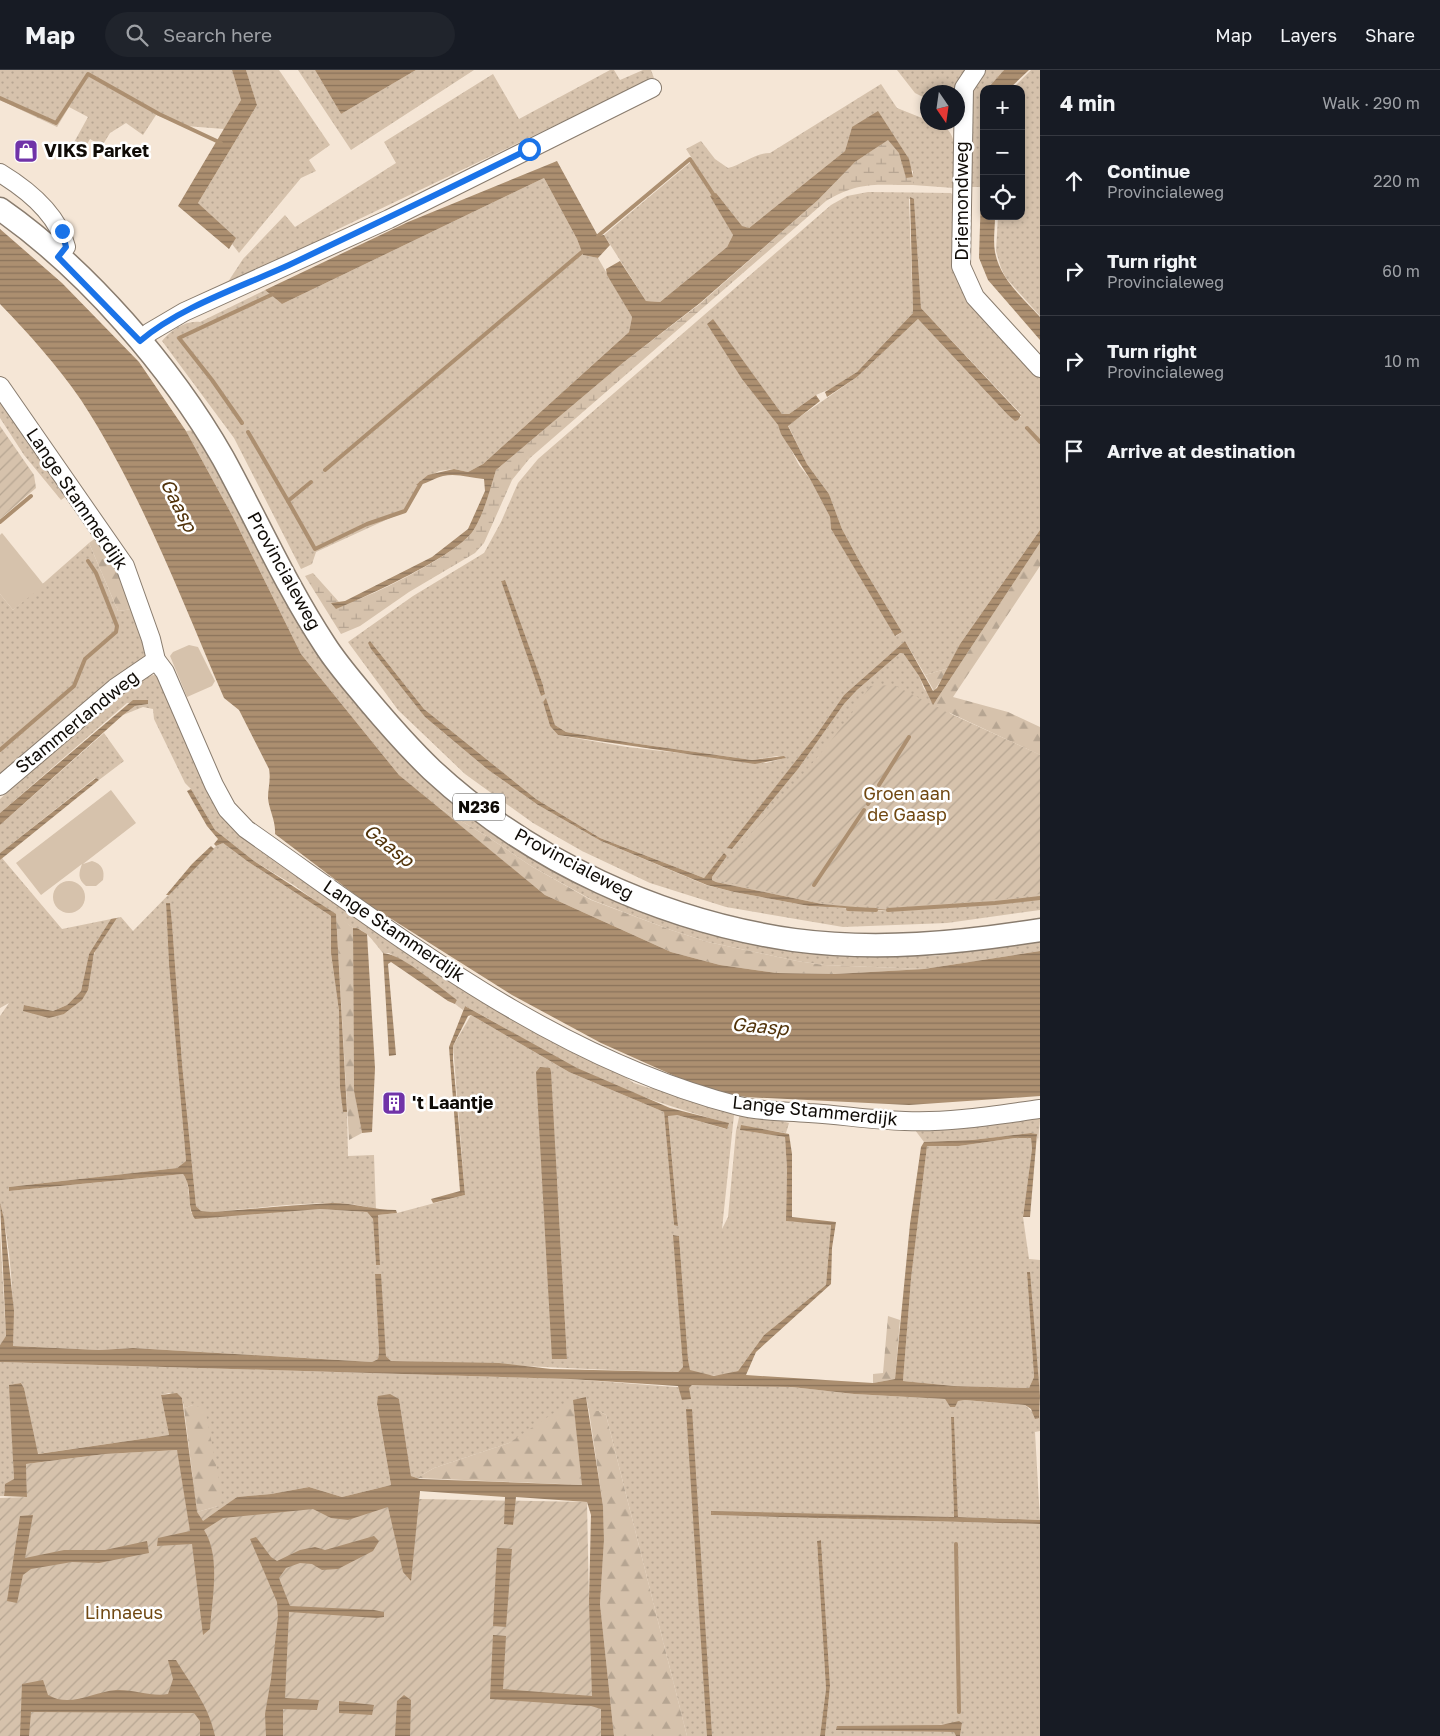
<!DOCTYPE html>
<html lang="en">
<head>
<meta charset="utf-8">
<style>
	:root { --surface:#171b24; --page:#20242c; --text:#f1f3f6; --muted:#9ea1a6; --line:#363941 }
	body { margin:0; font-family:"Golos Text",sans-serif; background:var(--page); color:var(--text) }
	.controls { position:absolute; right:15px; top:15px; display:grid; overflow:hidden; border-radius:10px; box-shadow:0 2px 8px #0003 }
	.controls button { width:45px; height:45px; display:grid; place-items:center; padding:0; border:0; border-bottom:1px solid var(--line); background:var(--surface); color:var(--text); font:25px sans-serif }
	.compass { position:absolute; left:920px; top:15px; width:45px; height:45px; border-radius:50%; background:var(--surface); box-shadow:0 2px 8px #0003; rotate:167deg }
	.stop { position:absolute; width:15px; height:15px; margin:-11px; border:4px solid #1a73e8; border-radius:50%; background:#fff }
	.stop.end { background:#1a73e8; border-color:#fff; box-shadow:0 1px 5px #0008 }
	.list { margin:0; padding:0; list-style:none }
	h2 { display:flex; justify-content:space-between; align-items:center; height:65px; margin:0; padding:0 20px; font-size:21px }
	h2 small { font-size:16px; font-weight:400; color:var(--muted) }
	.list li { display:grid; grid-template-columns:32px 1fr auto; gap:15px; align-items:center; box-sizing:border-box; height:90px; padding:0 20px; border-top:1px solid var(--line) }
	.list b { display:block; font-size:19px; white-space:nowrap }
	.list p { margin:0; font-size:16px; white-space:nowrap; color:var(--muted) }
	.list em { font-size:16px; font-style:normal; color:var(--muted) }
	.icon { flex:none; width:28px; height:28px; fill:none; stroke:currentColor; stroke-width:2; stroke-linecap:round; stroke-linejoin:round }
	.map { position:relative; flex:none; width:1040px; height:1666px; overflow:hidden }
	header { display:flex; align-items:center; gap:30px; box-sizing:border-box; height:70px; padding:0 25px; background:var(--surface); border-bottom:1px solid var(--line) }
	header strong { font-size:24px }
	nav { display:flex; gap:28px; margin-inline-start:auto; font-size:18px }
	.search { width:350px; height:45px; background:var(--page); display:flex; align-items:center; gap:12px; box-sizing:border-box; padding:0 18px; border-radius:28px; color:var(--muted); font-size:19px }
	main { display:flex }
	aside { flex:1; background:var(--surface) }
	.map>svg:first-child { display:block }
	.grass { fill:url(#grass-dots); fill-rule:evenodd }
	.forest { fill:url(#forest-firs) }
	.wetland { fill:url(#wetland-marsh) }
	.garden { fill:url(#garden-furrows) }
	.pitch { fill:#d6c2ac }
	.water { fill:url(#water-rules) }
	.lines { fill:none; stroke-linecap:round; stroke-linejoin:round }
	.stream { stroke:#ac8f70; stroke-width:4 }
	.minor-casing { stroke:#897c6e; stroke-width:20 }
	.major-casing { stroke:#897c6e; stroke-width:25 }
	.minor { stroke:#fff; stroke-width:18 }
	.major { stroke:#fff; stroke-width:22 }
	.route { stroke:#1a73e8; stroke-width:6 }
	.labels { text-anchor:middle; stroke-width:5; stroke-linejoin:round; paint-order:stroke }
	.shield { fill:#fff; stroke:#575451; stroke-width:1 }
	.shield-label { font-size:16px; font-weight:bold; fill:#0f0b06 }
	.poi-label { font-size:18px; font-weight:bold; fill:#0f0b06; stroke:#fff; text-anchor:start }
	.street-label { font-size:18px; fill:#0f0b06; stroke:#fff }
	.park-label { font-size:18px; fill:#704812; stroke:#fff }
	.water-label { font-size:19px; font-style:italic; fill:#52340b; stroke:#fff }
</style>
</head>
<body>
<header>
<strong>Map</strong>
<div class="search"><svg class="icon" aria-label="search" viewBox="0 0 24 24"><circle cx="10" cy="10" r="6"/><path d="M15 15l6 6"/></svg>Search here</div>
<nav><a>Map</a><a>Layers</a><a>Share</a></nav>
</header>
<main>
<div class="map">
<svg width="1040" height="1666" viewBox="0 0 1040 1666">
	<defs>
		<pattern id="grass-dots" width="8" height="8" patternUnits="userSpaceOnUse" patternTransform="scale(1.25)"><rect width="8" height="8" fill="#d6c2ac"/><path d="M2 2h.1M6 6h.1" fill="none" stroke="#b6a592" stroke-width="1.8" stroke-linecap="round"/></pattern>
		<pattern id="forest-firs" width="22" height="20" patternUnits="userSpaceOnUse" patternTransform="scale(1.25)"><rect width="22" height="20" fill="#d6c2ac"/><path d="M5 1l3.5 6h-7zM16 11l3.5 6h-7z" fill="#b6a592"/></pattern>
		<pattern id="wetland-marsh" width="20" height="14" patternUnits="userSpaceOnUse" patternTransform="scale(1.25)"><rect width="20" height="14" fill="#d6c2ac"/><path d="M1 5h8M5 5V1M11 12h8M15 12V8" fill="none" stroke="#b6a592"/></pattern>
		<pattern id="garden-furrows" width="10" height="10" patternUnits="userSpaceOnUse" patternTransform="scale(1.25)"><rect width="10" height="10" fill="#d6c2ac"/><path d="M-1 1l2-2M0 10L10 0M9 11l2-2" fill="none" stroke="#b6a592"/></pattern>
		<pattern id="water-rules" width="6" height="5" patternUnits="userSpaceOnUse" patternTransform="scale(1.25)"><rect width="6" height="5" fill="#ac8f70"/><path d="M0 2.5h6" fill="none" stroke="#8a735a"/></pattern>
	</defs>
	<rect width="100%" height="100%" fill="#f5e6d6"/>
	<g class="grass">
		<polygon points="0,0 232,0 241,30 224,59 186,56 156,45 143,65 126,53 110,63 102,76 90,69 78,90 67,85 88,47 69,37 57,57 0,30"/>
		<polygon points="246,0 279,0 330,75 309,90 316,101 301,108 239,183 232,174 235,168 198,133 257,35"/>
		<polygon points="298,0 315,0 341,44 416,0 474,0 351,80"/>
		<polygon points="610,0 614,0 620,10 643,0 651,0 654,8 330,163 332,169 222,221 243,189 285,145 295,157 396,93 384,72 493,4 519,49"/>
		<polygon points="897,0 968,0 960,6 955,22 928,22 927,26 923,27 915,23"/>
		<polygon points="984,0 1004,0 987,19 984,19 980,117 969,117 972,14"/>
		<polygon points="1031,0 1040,0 1040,246 1006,208 1001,198 996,181 998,146 1021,146 1021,19 1012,19"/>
		<path d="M881,14L897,38L927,50L928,52C964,53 954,92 954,118L913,115V101L852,57L845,81L749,158L742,157L716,124L711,126L733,165L727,177L660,232L646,231L604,165L693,90L686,79L701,71L715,89L728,98C742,95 755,83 770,83Z"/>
		<path d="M544,108L577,169L583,185L598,188L632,247L629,262L483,394L468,402L454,399L439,401L417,415H422L401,443L316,482L312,494L301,499L234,368L162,271C171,260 186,250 200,252L265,220L282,234Z"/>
		<path d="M868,122L951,123L954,127L953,200C963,232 1016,281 1040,307V460L960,574L949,598L925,605L905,571L844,625L817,664L728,778L732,779L798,699L844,634L857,620L900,583H903L919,606L924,619L951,644L1040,685V840L947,853L843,857L726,837L650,813L582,781L533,753L465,704L398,640L348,572L413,526L484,483L501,452L518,413L538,389L831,135L847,126ZM909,129H914L921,238L1021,344V347L1007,344L918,249L857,307L788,355L807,394L829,424L842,459L861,494L902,562L896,566L831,459L830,447L810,409L799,395L778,355L713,250L782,344H789L816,325L832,318L857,302L913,243ZM504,510L543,615L545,623L541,626L501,511ZM370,571L424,639L536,729L600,768L704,808L724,784L727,786L712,807V810L716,812L822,834L891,841L809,836L734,822L706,815L601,771L538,735L487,699L425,647ZM546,629L555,655L566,662L632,673L752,690L777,686L785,688L766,693L627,677L558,665L550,656L543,632Z"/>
		<polygon points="0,332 64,419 71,423 61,430 24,385 0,348"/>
		<polygon points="195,360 350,623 596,818 881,885 935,886 1040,870 1040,881 924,899 824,895 797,891 708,872 671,860 592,830 531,796 488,767 436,736 399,705 301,584 233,447 186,361"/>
		<polygon points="89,473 118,541 133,539 149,587 0,709 0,524 13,540"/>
		<path d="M155,605L163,611L227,742L634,1013L649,1018L664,1019L734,1045L722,1159L728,1147L736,1061L740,1043L746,1041L789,1053L786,1063L742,1056L741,1060L785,1067L787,1099L786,1151L831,1154L826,1215L764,1265L738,1301L720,1306L705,1305L690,1301L688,1289L679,1166L674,1165L683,1297L678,1302C582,1300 487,1293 391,1291L386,1286L380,1204L375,1205L379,1282L378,1289L372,1292L133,1278L99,1280L13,1276C14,1230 11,1177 0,1132V946L9,933L0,938V790L2,788L62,859L121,847L133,861L216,776L223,773L247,791L331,846V883L339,941L343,1042H347L348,1086L374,1085L376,1140C344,1125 252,1139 213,1142L201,1141L196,1136L182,993L172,853L170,834L166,833L169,895L186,1091L177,1098L9,1117V1121L183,1104L187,1110L191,1143L320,1139L367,1142L373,1149L376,1195H380L378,1145L397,1143L465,1125L453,976L471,945L569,1002L664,1042L674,1155H678L668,1045H677L726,1059L728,1053C676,1039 627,1023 578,999C540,980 503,956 465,936L463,940L455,934L457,930L389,883H383C375,874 366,858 353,858L295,816L254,791L215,760L191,719L185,713L154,649L153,639L143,637L123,645L135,636L148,634L127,633L0,743V729L94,644L144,606ZM117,849C109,860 97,873 94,885C85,917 95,922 64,944L24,938V935L53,941L67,935L81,921L89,884ZM557,1109L567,1289H552Z"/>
		<polygon points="104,663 124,691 99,710 95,708 0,783 0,755"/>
		<polygon points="1035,1046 1040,1049 1038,1072 1037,1064 1031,1063 972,1070 924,1072 912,1056"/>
		<polygon points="1015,1068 1031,1068 1032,1079 1023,1147 1029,1189 1040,1190 1040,1326 1027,1202 1034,1307 1029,1318 954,1316 903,1311 911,1209 927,1076 959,1076"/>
		<polygon points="0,1161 6,1267 0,1275"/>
		<polygon points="0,1292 570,1309 688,1318 692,1315 707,1314 792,1317 854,1324 945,1329 950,1337 954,1337 958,1331 965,1330 1025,1335 1039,1348 1040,1337 1040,1361 1035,1362 1040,1450 958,1447 954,1347 951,1347 954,1447 817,1444 711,1445 1040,1454 1040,1666 960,1666 962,1653 878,1660 955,1662 956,1666 825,1666 830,1616 821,1470 817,1471 826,1619 820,1666 687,1666 606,1345 599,1341 589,1341 586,1327 509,1373 434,1398 417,1408 411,1406 399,1329 377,1335 391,1415 342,1427 309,1417 271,1424 237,1427 219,1441 197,1442 218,1436 193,1335 184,1338 182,1328 169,1323 161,1325 169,1365 37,1384 24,1318 21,1313 10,1315 14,1409 4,1419 4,1426 0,1426"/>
	</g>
	<g class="forest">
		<polygon points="97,467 119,500 133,539 118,541 89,473"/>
		<polygon points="1040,473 1040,496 953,627 1008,642 1040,657 1040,685 933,635"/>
		<polygon points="949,598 934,621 925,605"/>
		<polygon points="436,736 488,767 531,796 591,830 671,860 708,872 797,891 824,895 924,899 835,904 777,903 720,895 671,882 545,825"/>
		<polygon points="336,844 353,858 354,1021 362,1063 349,1070"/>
		<polygon points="888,1246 900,1250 895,1309 873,1313 873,1304 883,1303"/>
		<polygon points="573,1330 583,1415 417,1408 434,1398 509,1373"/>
		<polygon points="193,1335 205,1339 222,1425 218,1436 197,1442 184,1338"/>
		<polygon points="589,1341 599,1341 606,1345 687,1666 614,1666 600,1534 604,1470 603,1436"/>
	</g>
	<path class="wetland" d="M888,70L899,83L906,107H913V115C876,115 859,111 826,131L530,388L512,410L484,473L475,483L409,522L360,556L341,564L305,506L313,503L339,532L332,533C341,532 353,532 362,528C387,518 458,483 473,461C484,444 490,420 496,400L624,292L701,233L818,130L855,92Z"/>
	<g class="garden">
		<polygon points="0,356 34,405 36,418 0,449"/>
		<path d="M894,615L950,644L1040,685V824C968,833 895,840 822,832C788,828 755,817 721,811L717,808L722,798C770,738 829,682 870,616Z"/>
		<polygon points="177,1380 193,1408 198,1442 299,1420 324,1443 420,1421 419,1429 587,1432 589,1531 609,1666 0,1666 0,1428 27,1427 26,1394 105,1384"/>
	</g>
	<g class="pitch">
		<polygon points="2,463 44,515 13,540 0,524 0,465"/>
		<polygon points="189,575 198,577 215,611 212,616 187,627 170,586 173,582"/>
		<path d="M111,720L136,753L83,794L92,791C102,794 105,800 103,810L96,816H86C77,809 79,802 82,794L41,825L16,793Z"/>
		<circle cx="69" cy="827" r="16"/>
	</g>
	<g class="water">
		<polygon points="232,0 246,0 257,35 198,133 236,168 229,179 178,136 241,30"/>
		<polygon points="315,0 416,0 341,44"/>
		<polygon points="1004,0 1029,0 1009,19 987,19"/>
		<path d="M984,26V146H995C995,158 993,171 995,182C1000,209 1022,227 1040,247V270L988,210L979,188Z"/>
		<path d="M878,41L909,89L913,107L906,108L899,83L888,70L855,92L818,130L700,233L624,292L496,400C490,420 484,444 473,461C455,487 367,526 336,539L331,533L345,531L432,487L468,459L485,421L484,409C470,408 457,403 443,406C434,408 425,415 416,415L428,405L454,399L468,402L483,394L629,262L632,247L607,205L606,199L620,191L646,231L660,232L727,177L733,165L710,126L716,123L742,156L749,158L845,81L852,57Z"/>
		<polygon points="557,91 598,166 604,165 610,175 598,188 583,185 577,169 544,108 282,234 265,220 408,152"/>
		<polygon points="910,127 914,129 921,238 1021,345 1018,350 1015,351 1007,344 918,249 857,307 827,327 825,322 857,302 913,243"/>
		<path d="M0,159L62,213L139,292L186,361L233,447L301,584L399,705L545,825L671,882L720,895L777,903L835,904L924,899L1040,881V1026L909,1035L746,1027L706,1020L601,973L512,925L366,833L275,764C276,751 269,740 268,728C268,718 271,710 269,699L239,640L224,628C181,528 141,422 81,330C57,295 29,264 0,234Z"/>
		<polygon points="713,249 782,344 789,344 816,325 820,331 788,356 807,394 829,424 842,459 861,494 902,562 895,566 831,459 830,447 810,409 781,364 778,355 742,309 707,254"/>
		<polygon points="1040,460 1040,473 933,635 919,606 903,583 900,583 857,620 844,634 798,699 732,779 727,778 817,664 844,625 905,571 933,621 937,618 960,574"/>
		<polygon points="505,510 543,615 545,624 541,626 501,511"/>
		<polygon points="370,571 424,639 536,729 600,768 704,808 724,783 727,786 712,807 712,810 716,812 822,834 900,841 809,836 734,822 707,815 601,771 538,735 487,699 425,647 371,579 368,573"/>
		<polygon points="546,628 555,655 566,662 632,673 752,690 784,686 786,688 755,694 558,665 550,656 543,632"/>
		<polygon points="133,630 148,630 148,634 135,636 123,645 0,755 0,743"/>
		<polygon points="96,708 99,710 0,790 0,783"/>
		<polygon points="191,719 215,760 254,791 336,844 347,1042 343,1042 340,1017 339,941 331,883 331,846 247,791 223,773 216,776 214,774 218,769 207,756 187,721"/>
		<polygon points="211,776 214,779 169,825 166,825 192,794"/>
		<path d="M166,833H170L172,853L182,993L196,1136L201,1141L213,1142C253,1139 292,1135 332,1133C354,1133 374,1140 396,1140L397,1143L378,1145L380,1195H376L373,1149L367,1142L320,1139L195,1149C186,1136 193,1117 183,1104L9,1121V1117L177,1098L186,1091L169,895Z"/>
		<polygon points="117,848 94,883 88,920 82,930 64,944 49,948 23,941 24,935 53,941 67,935 81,921 89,884 111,849"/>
		<polygon points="353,858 357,858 367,864 375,998 372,1062 362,1063 354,1021"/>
		<path d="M383,883C404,885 439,917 457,930L455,934L448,931L391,892L388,894L396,985L389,986Z"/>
		<polygon points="465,936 577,998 670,1038 729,1053 727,1059 677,1045 668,1046 678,1156 674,1155 664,1042 569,1002 471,945 468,946 453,976 453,990 465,1125 433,1133 431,1129 460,1121 449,977"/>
		<polygon points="540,997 550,998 551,1002 567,1289 552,1289 536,1002"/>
		<polygon points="741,1055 789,1064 792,1084 792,1147 836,1152 832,1178 831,1214 756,1282 746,1305 873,1313 895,1309 910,1154 921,1077 924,1072 972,1070 1031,1063 1037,1064 1030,1147 1023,1147 1032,1079 1031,1068 1015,1068 959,1076 927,1076 911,1209 903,1311 954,1316 1029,1318 1034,1307 1027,1202 1030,1202 1040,1326 1039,1348 1035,1349 1031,1339 1025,1335 965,1330 958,1331 955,1337 950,1337 945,1329 854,1324 792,1317 692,1315 689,1318 691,1329 682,1330 678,1316 570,1309 0,1292 0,1275 6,1266 0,1132 4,1149 14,1241 13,1276 99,1280 133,1278 372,1292 378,1289 379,1282 375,1204 381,1204 386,1286 391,1291 499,1293 551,1299 678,1302 683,1297 673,1165 679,1166 688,1289 690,1300 714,1306 738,1301 764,1265 826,1215 831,1155 786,1151 787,1099 785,1067 740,1060"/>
		<path d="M21,1313L24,1318L38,1384L169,1365L161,1325L177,1323L182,1328L197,1442L203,1451L237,1427L271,1424L309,1417L342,1427L391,1415L377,1334L378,1326L390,1324L399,1329L411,1406L420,1409L582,1415L573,1330L586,1327L603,1436L604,1470L600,1534L614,1666H601V1639L591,1636L490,1629L493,1565L506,1566L503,1619L592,1626L589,1531L591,1445L587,1432L516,1427L513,1455L504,1454L505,1427L420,1421L411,1511L403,1502L388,1437L348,1450L331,1448L313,1439L223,1448L204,1460C221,1486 212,1529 210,1559L203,1565L192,1474L157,1476L158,1468L190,1461L177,1380L105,1384L26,1394L27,1427L4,1426L5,1414L14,1409L9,1315Z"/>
		<polygon points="686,1339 692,1339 712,1666 707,1666"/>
		<polygon points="951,1347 954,1347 958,1447 1040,1450 1040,1454 711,1445 711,1441 954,1447"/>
		<polygon points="33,1445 25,1488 64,1480 105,1480 147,1471 149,1483 99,1493 72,1492 31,1499 23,1505 17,1533 7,1531 20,1446"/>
		<polygon points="374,1466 379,1471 373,1481 338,1499 322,1500 312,1494 300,1493 286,1498 279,1508 290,1536 374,1540 384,1542 384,1547 377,1548 289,1542 285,1628 319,1630 317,1640 283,1639 283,1666 266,1666 265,1644 271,1609 278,1546 277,1532 250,1469 256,1467 271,1487 277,1491 300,1480 315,1477 325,1480"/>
		<polygon points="821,1470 830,1616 825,1666 820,1666 826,1619 817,1471"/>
		<polygon points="497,1478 512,1479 506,1557 493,1556"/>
		<path d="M168,1590H176C191,1615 209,1636 215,1666H200V1651L194,1643L31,1642L29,1666H20L22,1614L43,1610L48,1625C70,1638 93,1622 116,1620C134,1619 151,1627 168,1624L173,1609Z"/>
		<polygon points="404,1625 411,1630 410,1666 395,1666 397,1631"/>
		<polygon points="339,1631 374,1635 372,1645 339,1643"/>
		<polygon points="959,1651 962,1653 960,1666 956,1666 954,1662 836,1660 837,1656 941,1655"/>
	</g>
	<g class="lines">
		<g class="stream">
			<polyline points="0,28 56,53 88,4 159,44 221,73"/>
			<polyline points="598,166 690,89 715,127"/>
			<polyline points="242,353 212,310 179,268 273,224"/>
			<polyline points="1027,358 1040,372"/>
			<polyline points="248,362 288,431"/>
			<polyline points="325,400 582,182"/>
			<polyline points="311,412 288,431 315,479 367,454 405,441 421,413"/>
			<polyline points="0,452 31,426"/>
			<polyline points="0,680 74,616 85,589 116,562 117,556 96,503 88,491"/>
			<polyline points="879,715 909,667"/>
			<polyline points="868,734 875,722"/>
			<polyline points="814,815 864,740"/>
			<polyline points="848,839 876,840"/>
			<polyline points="888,840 995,833 1040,828"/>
			<polyline points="956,1474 959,1642"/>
		</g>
		<g class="minor-casing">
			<g id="minor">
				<polyline points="976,0 964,18 961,196 975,227 1040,298"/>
				<path d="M0,103C28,120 58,145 66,177L58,187"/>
				<polyline points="140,271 150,262 184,242 389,149 652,18"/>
				<path d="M0,316L125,496L151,569L156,590L165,602L214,715L227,739L246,759C400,867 554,989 739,1036C761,1042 786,1041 809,1043C841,1045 873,1050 905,1051C950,1053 996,1045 1040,1039"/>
				<polyline points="0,716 115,618 156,590"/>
			</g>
		</g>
		<g class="major-casing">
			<path id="major" d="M0,139C86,199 171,297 223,388C257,450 286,516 325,575C337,594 353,612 367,629C388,654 409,678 432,700C530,791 662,851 794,870C877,881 958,873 1040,860"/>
		</g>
		<use href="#minor" class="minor"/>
		<use href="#major" class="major"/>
	</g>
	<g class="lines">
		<path class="route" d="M62,161L66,177L58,187L140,271C180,237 241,217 289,195C369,157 449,119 529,79"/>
	</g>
	<defs>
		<g id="shop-square" transform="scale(1.25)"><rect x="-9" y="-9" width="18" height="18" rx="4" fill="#7033a8" stroke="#fff"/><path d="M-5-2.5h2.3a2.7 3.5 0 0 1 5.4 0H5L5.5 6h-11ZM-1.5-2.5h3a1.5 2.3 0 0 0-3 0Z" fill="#fff"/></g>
		<g id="building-square" transform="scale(1.25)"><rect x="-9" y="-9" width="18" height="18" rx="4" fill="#7033a8" stroke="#fff"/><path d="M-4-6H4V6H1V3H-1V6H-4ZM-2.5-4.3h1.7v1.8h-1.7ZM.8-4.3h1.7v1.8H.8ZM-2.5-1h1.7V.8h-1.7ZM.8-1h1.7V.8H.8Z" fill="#fff"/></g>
	</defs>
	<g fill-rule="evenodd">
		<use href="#shop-square" x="26" y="81"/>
		<use href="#building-square" x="394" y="1033"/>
	</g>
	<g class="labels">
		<rect class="shield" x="453" y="723.5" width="52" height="27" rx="4"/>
		<g class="shield-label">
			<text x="479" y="743">N236</text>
		</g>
		<g class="poi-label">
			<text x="44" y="87">VIKS Parket</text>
			<text x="412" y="1039">'t Laantje</text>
		</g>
		<g class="street-label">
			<text transform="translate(962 131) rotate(-90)" y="6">Driemondweg</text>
			<text transform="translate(77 429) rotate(56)" y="6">Lange Stammerdijk</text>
			<text transform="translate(284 501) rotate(61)" y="6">Provincialeweg</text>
			<text transform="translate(77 652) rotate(-39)" y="6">Stammerlandweg</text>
			<text transform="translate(574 794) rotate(28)" y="6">Provincialeweg</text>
			<text transform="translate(394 861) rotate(34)" y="6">Lange Stammerdijk</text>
			<text transform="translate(815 1041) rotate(6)" y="6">Lange Stammerdijk</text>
		</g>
		<g class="park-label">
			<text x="907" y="730">Groen aan<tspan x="907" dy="21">de Gaasp</tspan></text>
			<text x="124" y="1549">Linnaeus</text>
		</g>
		<g class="water-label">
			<text transform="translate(179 435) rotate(63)" y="7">Gaasp</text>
			<text transform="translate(389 775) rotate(38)" y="7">Gaasp</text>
			<text transform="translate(760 956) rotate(5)" y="7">Gaasp</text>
		</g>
	</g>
</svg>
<div class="controls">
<button>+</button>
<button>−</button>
<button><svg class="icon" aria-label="locate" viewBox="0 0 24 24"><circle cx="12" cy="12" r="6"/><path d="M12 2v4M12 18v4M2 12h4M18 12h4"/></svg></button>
</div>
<svg class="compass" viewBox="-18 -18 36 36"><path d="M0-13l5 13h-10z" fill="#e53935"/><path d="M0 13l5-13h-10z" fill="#9ea1a6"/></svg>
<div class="stop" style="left:529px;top:79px"></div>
<div class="stop end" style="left:62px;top:161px"></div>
</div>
<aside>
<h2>4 min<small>Walk · 290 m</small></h2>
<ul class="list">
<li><svg class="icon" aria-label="ahead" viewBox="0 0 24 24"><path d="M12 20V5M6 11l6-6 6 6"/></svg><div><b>Continue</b><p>Provincialeweg</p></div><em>220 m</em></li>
<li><svg class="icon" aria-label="right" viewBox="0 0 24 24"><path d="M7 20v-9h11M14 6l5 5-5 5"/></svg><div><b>Turn right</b><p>Provincialeweg</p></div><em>60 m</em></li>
<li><svg class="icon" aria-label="right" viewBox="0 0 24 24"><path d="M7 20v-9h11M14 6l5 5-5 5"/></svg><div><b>Turn right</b><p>Provincialeweg</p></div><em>10 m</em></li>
<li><svg class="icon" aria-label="arrive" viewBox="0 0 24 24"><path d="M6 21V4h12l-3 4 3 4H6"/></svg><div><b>Arrive at destination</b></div></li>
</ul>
</aside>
</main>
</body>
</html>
